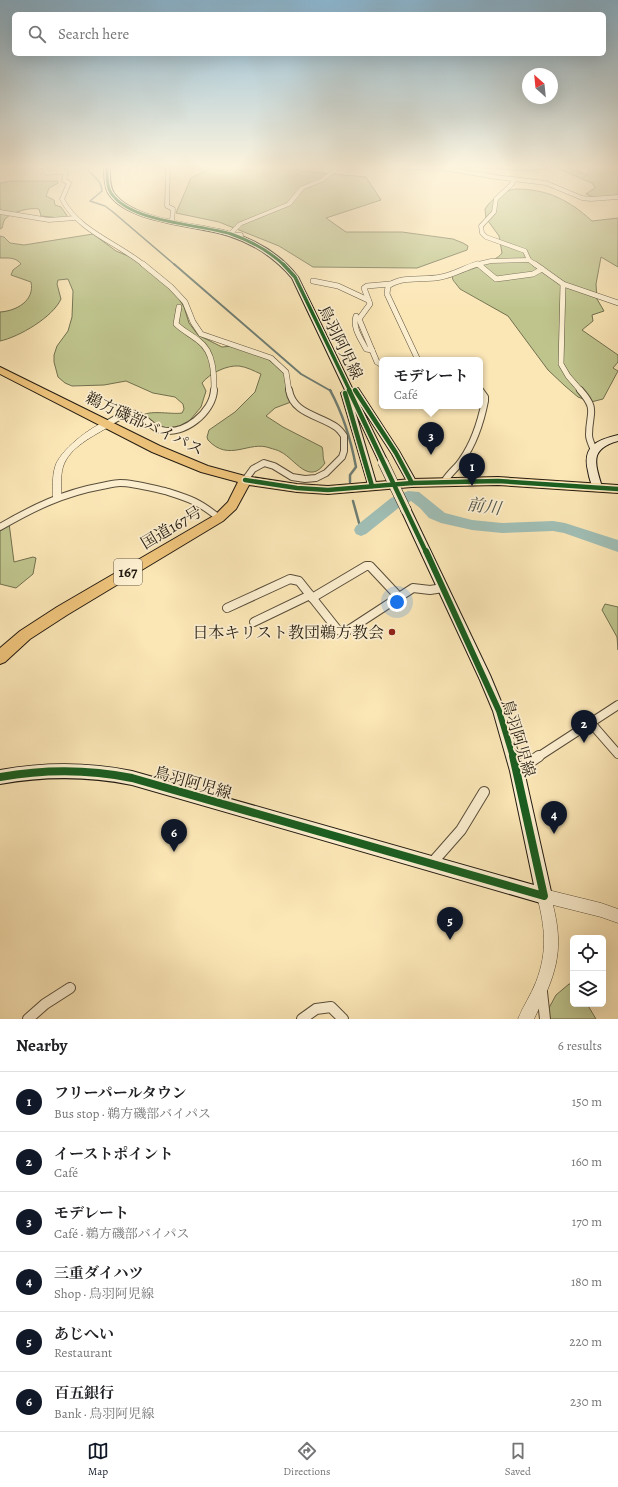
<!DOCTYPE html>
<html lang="en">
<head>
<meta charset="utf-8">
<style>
	:root { --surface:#fff; --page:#f6f6f6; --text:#202124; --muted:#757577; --line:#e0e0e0; --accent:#111827 }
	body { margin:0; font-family:Alegreya,"Noto Serif JP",serif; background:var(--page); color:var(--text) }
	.controls { position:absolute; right:12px; bottom:12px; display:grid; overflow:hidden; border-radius:6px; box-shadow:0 4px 16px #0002 }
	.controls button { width:36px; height:36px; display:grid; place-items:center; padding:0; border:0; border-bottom:1px solid var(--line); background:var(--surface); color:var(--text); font:20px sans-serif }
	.compass { position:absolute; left:522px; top:68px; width:36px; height:36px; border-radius:50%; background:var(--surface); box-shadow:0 4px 16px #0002; rotate:333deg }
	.you { position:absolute; left:397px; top:602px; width:14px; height:14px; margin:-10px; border:3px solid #fff; border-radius:50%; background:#1a73e8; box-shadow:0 0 0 6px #1a73e833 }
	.badge { display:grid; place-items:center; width:26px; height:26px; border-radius:50%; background:var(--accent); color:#fff; font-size:13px; font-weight:700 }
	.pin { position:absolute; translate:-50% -33px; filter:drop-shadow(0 1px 2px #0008) }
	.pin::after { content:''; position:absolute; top:21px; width:14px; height:12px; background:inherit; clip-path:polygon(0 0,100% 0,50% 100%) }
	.popup { position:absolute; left:379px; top:357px; width:104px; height:52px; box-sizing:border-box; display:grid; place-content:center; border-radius:6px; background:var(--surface); filter:drop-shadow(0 1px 3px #0005); font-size:13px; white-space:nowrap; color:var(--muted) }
	.popup b { font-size:15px; color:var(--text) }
	.popup::after { content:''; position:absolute; left:50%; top:100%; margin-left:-8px; border:8px solid transparent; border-top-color:var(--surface) }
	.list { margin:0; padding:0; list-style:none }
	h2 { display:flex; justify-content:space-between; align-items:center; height:52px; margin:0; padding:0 16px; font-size:17px }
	h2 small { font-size:13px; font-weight:400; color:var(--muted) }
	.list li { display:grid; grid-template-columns:26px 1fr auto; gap:12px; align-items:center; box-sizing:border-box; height:60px; padding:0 16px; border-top:1px solid var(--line) }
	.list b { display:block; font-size:15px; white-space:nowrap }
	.list p { margin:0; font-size:13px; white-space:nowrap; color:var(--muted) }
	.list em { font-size:13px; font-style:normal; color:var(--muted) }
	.icon { flex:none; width:22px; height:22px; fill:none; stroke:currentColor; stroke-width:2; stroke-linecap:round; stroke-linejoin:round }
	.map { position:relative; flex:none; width:618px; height:1019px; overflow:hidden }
	.search { position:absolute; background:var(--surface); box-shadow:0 4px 16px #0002; left:12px; right:12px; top:12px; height:44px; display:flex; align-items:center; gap:10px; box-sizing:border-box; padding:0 14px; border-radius:6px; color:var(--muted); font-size:15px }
	.sheet { height:412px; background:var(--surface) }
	nav { display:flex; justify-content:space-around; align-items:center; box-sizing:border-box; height:56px; border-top:1px solid var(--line); background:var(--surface); font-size:11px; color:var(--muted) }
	nav a { display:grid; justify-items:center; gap:2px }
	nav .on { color:var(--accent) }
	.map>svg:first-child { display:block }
	.green { fill:#bfc48d; stroke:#71704f }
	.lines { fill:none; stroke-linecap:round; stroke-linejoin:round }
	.stream-far2 { stroke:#6e7d73; stroke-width:1.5 }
	.stream-far1 { stroke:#6e7d73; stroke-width:2 }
	.stream { stroke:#6e7d73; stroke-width:2.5 }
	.river { fill:#a0beb5; fill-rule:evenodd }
	.minor-far4-casing { stroke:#594e3a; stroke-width:5 }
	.minor-far3-casing { stroke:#594e3a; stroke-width:6 }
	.minor-far2-casing { stroke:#594e3a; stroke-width:8 }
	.minor-far1-casing { stroke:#594e3a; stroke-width:10 }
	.minor-casing { stroke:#594e3a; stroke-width:12 }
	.tertiary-casing { stroke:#594e3a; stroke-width:1 }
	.secondary-casing { stroke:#231b11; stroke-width:2 }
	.trunk-casing { stroke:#231b11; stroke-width:2 }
	.minor-far4 { stroke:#fcefd0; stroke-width:4 }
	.minor-far3 { stroke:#fcefd0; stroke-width:5 }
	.minor-far2 { stroke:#fcefd0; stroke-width:6 }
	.minor-far1 { stroke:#fcefd0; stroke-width:8 }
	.minor { stroke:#fcefd0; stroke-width:10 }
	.tertiary { fill:#fcefd0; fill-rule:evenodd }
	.secondary { fill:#fcefd0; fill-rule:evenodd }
	.trunk { fill:#eec37b; fill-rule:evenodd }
	.secondary-bridge-casing { stroke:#231b11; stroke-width:11; stroke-linecap:butt }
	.secondary-bridge { stroke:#fcefd0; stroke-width:10 }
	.cycleway-far4-casing { stroke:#fcefd0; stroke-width:4.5 }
	.cycleway-far3-casing { stroke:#fcefd0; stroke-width:5.5 }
	.cycleway-far2-casing { stroke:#fcefd0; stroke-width:7 }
	.cycleway-far1-casing { stroke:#fcefd0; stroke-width:8 }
	.cycleway-casing { stroke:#fcefd0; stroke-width:10 }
	.cycleway-far4 { stroke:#1b5e20; stroke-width:3 }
	.cycleway-far3 { stroke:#1b5e20; stroke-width:3.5 }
	.cycleway-far2 { stroke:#1b5e20; stroke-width:4.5 }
	.cycleway-far1 { stroke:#1b5e20; stroke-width:6 }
	.cycleway { stroke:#1b5e20; stroke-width:8 }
	.poi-dot { fill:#8f2418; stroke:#fcefd0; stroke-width:1.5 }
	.labels { text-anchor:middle; stroke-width:3.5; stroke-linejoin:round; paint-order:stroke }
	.shield { fill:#fcefd0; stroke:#645b4a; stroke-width:1 }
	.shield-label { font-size:15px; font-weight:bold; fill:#231b11 }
	.street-label { font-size:16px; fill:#231b11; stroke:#fcefd0 }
	.poi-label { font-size:16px; fill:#231b11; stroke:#fcefd0; text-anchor:end }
	.water-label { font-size:17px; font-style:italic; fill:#4f544a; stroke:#fcefd0 }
</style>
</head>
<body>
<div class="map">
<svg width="618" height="1019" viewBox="0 0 618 1019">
	<rect width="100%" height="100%" fill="#fbe6b6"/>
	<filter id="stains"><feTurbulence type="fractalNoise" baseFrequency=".005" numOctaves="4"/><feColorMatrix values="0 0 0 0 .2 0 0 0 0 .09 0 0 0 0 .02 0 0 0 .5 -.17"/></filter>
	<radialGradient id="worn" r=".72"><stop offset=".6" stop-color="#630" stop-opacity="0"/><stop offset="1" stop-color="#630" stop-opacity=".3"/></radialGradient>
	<g class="green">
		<polygon points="214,166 296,166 299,171 366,177 381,200 326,218 346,232 402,232 453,239 463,243 468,246 467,250 417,268 313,267 279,246 219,222 176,213 191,178"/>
		<polygon points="450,166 565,166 587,175 591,166 618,166 618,197 593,197 586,194 595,188 592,183 554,167 532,171"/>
		<path d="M11,181H58V183L49,188L46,196L54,200L55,205L61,207L68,217L60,218L41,216L39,209C30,207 12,212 5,219C3,222 3,225 2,228L0,229V183Z"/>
		<path d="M516,189C547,189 569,200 592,221L618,218V267L601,257L596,284L597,299L604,311L592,315L593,321L582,330L618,355V362L613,368L618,371L603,399L591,402L578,397L565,386L548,370L508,316L460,289L453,280L452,276C465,271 495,263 502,253L499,236L486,218L485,209C492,198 503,191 516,189Z"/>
		<path d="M93,234L116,251L133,258L176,294L184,307L189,323L198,335L222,347L233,346L268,359L284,372L291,402L275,408L266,416L283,427L322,447C324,453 322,458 325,463C309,486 295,459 281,452C278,450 273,449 270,448C249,440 229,463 208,440L207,437L209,430L235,412L255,392L261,374C254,371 247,367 239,366C227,365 210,373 202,383L206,391L201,407L186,425L172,429L142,422L140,419C143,408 171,415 182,413L184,409L183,404L175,397L153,393L126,381L104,385L72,386L65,383L58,377L54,362V355L57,346L68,331L72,317L73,291L68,279L58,280L57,284L61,299C53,317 19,337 0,341V312C16,311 35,301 31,282L11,275L13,270L21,264C16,257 8,258 0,258V236L4,237L10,243L24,245Z"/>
		<polygon points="9,523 14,562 33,557 36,558 33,574 16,588 0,584 0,531"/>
		<polygon points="605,604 618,607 618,650 617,637 602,610"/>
		<polygon points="569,984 573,984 573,1004 587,1004 596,1019 543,1019 556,995"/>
	</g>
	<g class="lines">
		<path class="stream-far2" d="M85,166C90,175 102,179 102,191L90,201L105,206L113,212L175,265"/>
		<polyline class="stream-far1" points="174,264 301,374 331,391"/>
		<g class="stream">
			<path d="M330,390C343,414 351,440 356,467L350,475V482"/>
			<polyline points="353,501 361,530"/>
		</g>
		<polygon class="river" points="408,491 419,492 445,513 472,520 502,523 553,521 565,523 618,540 618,552 564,533 553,531 502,533 472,530 441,523 429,518 420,508 411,501 401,506 366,534 361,536 356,534 354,530 356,526 391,498"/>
		<g class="minor-far4-casing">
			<g id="minor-far4">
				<path d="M45,166L46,173L66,172L64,180L69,183L62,199C78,231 118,243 144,265"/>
				<polyline points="168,166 167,206 173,209 172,221"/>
				<polyline points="370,166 443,168 496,177 546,183 582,198 591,199 618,197"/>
				<polyline points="514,179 512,184 496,199 494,212 481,226 482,233 486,237 525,251 529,260 536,265"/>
				<polyline points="0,212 49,220 75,218"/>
				<polyline points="230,234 241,235"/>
				<polyline points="478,264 479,265"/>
				<polyline points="474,265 491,261 529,260"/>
			</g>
		</g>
		<g class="minor-far3-casing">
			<g id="minor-far3">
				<polyline points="143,264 171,287 185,302 193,322 201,334 271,358 286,372 289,391"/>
				<polyline points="478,264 496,279 533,274 542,269"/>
				<polyline points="535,264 563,284 561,364 568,376 581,391"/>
				<polyline points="313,281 338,286 368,300"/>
				<polyline points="563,284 618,303"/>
				<path d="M179,307L176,324C183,331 192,335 199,341C214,352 214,374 214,391"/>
				<path d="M356,316C352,327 361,339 366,349L372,350"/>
				<path d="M418,360L387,294L388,286C404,275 422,281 441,277C453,275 464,268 477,264"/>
				<polyline points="382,365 377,362 359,319 370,304 364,288 367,286 390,284"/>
				<polyline points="480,390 481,391"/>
			</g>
		</g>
		<g class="minor-far2-casing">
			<g id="minor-far2">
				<path d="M580,390C598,410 589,412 589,435C589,440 592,445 594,450"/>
				<path d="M107,424C115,419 125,412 136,414C146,417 151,428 161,430C184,436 213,412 214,390"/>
				<path d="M245,480L253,469L264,463L274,466L292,477L305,479L316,478L326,473L342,457L344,451V436C342,433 339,429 336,427C319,415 293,414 289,390"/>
				<path d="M444,482C449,473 457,468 462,460C474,443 481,421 485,401V397L480,390"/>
				<path d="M0,527C33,508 63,493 102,486C108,485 114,483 120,483C134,483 151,488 165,491C190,499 198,501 219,518"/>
			</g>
		</g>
		<g class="minor-far1-casing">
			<g id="minor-far1">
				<polyline points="312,598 366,566 370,566 399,597"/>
				<polyline points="227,608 290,579 299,581 337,629 342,632 347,631 413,588 430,590 443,588"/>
				<polyline points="254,622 310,595"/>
				<polyline points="590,722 618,754"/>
				<polyline points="538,757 618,705"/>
			</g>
		</g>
		<g class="minor-casing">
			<g id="minor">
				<polyline points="517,771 539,756"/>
				<polyline points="432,863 461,830 484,792"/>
				<polyline points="542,992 545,1019"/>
				<polyline points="28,1019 45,1004 70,988"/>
				<polyline points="302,1019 316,1009 331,1007 343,1019"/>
			</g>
		</g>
		<g class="tertiary-casing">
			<g id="tertiary">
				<polygon points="338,166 343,166 324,181 304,189 291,205 242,225 232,235 227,234 238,223 287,203 300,187 320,179"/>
				<path d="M107,421L111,424L110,426C94,436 69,447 63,467C60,476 62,488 61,498L60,500H54L53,498C53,488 52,477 55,467C59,451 91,426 107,421Z"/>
				<path d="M544,889L601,903L618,909V923L601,917L553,905C565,953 555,976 534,1019H518C523,1006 531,995 536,982C548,951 545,927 537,896L539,891Z"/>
			</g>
		</g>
		<g class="secondary-casing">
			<g id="secondary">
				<path d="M104,166H110C110,174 109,186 114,193C135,222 201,223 233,233C258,241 282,256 298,277L352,388H358L399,451L417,483L415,485H409L392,454L359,403L388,462L383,465L380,464L355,411L377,486L375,488H369L341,393L345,390L292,278C275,258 254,244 229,236C197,225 127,224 108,193C104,186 104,175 104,166Z"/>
				<path d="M618,435V441C589,449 595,463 602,487L597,490L594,489C591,484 589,477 588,471C582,446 597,440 618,435Z"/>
				<path d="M406,506L410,507L411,510L490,675L505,711L524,771L552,896L549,901L544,904L132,785C88,776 45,776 0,784V770C45,762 88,762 132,771L534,885L510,771L493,711L480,680L401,510L402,507Z"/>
			</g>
		</g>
		<g class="trunk-casing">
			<polygon id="trunk" points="0,367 160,446 208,466 245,476 297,484 328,486 412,479 498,477 618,485 618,493 498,485 412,487 328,494 297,492 249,485 236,509 223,521 67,615 30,639 5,662 0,664 0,648 20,631 57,607 215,515 228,502 238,482 201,472 152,452 0,374"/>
		</g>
		<use href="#minor-far4" class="minor-far4"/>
		<use href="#minor-far3" class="minor-far3"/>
		<use href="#minor-far2" class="minor-far2"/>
		<use href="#minor-far1" class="minor-far1"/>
		<use href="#minor" class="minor"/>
		<use href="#tertiary" class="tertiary"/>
		<use href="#secondary" class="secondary"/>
		<use href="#trunk" class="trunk"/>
		<g class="secondary-bridge-casing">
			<polyline id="secondary-bridge" points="383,462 406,510"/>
		</g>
		<use href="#secondary-bridge" class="secondary-bridge"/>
		<g class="cycleway-far4-casing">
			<path id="cycleway-far4" d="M107,166C107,174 106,186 111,193C131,223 199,224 231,234C251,241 269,251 284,265"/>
		</g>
		<g class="cycleway-far3-casing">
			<polyline id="cycleway-far3" points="283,264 295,277 350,391"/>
		</g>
		<g class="cycleway-far2-casing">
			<g id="cycleway-far2">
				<polyline points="349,390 426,552"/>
				<polyline points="355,390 396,453 412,483"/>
				<polyline points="345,393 372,486"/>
				<polyline points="245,480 297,488 328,490 412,483 498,481 618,489"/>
			</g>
		</g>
		<g class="cycleway-far1-casing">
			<polyline id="cycleway-far1" points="426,551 499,711 513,757"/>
		</g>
		<g class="cycleway-casing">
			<path id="cycleway" d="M0,777C45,769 88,769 132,778L544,896L513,756"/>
		</g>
		<use href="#cycleway-far4" class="cycleway-far4"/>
		<use href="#cycleway-far3" class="cycleway-far3"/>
		<use href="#cycleway-far2" class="cycleway-far2"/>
		<use href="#cycleway-far1" class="cycleway-far1"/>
		<use href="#cycleway" class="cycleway"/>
	</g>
	<linearGradient id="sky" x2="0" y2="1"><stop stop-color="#8bb8d4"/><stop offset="0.54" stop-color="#fdf4de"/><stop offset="1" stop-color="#fdf4de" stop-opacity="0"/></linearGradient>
	<rect width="618" height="309" fill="url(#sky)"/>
	<circle class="poi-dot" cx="392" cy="632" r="4"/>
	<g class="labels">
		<rect class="shield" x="114" y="559" width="28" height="26" rx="3"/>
		<g class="shield-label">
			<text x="128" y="577">167</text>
		</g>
		<g class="street-label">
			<text transform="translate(341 342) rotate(64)" y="6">鳥羽阿児線</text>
			<text transform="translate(145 423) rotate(25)" y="6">鵜方磯部バイパス</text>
			<text transform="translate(171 527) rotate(-31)" y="6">国道167号</text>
			<text transform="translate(519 738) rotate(73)" y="6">鳥羽阿児線</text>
			<text transform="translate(193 782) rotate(16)" y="6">鳥羽阿児線</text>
		</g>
		<g class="poi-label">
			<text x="384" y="638">日本キリスト教団鵜方教会</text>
		</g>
		<g class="water-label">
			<text transform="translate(484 506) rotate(8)" y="6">前川</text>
		</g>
	</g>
	<rect width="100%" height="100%" filter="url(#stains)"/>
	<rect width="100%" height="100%" fill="url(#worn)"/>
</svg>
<div class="controls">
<button><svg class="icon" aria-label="locate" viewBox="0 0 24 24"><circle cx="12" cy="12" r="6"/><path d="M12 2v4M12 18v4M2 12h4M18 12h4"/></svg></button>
<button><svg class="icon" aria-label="layers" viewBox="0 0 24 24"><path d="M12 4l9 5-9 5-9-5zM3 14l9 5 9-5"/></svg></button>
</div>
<svg class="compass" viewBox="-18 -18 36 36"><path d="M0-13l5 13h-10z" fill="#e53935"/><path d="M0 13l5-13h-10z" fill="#757577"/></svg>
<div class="you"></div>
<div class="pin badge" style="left:472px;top:486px">1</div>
<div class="pin badge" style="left:584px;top:743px">2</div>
<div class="pin badge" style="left:431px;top:455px">3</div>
<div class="popup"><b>モデレート</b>Café</div>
<div class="pin badge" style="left:554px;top:834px">4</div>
<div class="pin badge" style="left:450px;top:940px">5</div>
<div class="pin badge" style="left:174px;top:852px">6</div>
<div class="search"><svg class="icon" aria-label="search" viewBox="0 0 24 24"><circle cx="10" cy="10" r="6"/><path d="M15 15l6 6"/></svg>Search here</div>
</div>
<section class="sheet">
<h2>Nearby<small>6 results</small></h2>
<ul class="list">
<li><span class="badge">1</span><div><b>フリーパールタウン</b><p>Bus stop · 鵜方磯部バイパス</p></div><em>150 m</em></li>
<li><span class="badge">2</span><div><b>イーストポイント</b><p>Café</p></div><em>160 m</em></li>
<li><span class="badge">3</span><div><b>モデレート</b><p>Café · 鵜方磯部バイパス</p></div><em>170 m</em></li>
<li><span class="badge">4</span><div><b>三重ダイハツ</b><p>Shop · 鳥羽阿児線</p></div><em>180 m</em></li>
<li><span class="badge">5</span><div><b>あじへい</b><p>Restaurant</p></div><em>220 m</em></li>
<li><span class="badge">6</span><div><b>百五銀行</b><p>Bank · 鳥羽阿児線</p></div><em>230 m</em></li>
</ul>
</section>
<nav>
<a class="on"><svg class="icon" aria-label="map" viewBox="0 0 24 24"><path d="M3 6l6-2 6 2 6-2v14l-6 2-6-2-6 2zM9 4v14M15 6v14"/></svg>Map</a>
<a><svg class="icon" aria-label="directions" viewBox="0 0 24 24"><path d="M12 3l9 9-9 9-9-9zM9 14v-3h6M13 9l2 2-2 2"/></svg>Directions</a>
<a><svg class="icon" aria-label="saved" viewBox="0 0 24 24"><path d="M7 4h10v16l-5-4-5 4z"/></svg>Saved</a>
</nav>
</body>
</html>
